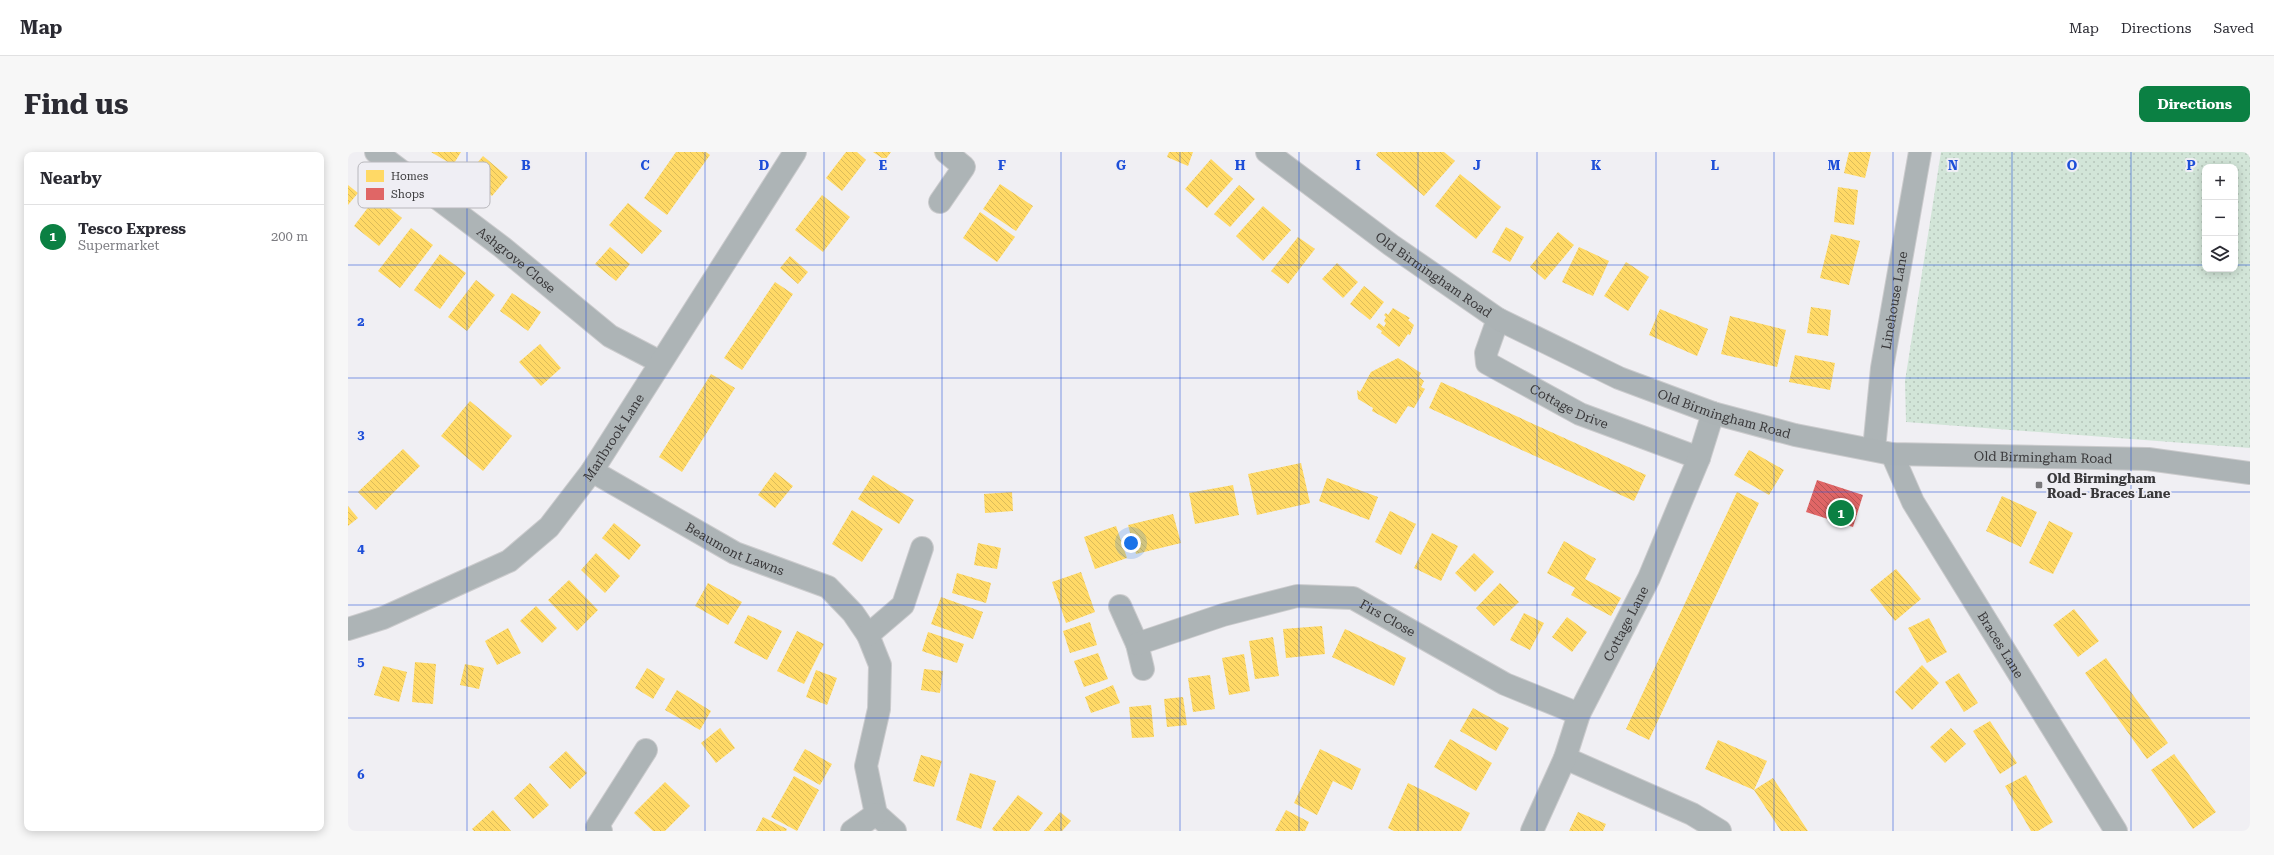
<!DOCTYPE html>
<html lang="en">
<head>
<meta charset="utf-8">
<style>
	:root { --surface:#fff; --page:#f7f7f7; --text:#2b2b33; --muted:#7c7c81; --line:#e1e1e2; --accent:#0b8043 }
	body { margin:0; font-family:"Roboto Serif",serif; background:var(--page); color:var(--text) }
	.controls { position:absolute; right:12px; top:12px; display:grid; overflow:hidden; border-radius:8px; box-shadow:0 2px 10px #0003 }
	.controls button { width:36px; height:36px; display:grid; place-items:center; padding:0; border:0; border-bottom:1px solid var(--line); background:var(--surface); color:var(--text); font:20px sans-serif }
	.you { position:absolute; left:783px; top:391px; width:14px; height:14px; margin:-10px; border:3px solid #fff; border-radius:50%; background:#1a73e8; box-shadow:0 0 0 6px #1a73e833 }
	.badge { display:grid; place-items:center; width:26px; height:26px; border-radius:50%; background:var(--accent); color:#fff; font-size:13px; font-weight:700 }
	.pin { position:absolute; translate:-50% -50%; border:2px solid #fff; box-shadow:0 1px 4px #0006 }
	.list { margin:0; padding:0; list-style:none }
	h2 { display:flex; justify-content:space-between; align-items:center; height:52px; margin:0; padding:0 16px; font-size:17px }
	h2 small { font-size:13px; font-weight:400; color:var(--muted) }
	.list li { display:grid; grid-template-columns:26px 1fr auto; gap:12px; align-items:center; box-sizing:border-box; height:64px; padding:0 16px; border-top:1px solid var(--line) }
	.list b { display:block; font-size:15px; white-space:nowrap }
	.list p { margin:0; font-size:13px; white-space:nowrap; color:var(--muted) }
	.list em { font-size:13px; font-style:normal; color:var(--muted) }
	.icon { flex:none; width:22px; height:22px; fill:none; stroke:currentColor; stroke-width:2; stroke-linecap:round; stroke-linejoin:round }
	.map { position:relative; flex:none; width:1902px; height:679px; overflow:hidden; border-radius:8px }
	header { display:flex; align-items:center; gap:24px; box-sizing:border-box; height:56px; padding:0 20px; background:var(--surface); border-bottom:1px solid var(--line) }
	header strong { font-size:19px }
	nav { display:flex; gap:22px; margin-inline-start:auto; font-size:14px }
	.intro { display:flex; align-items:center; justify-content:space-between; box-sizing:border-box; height:96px; padding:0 24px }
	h1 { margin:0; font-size:28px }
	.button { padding:10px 18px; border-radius:8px; background:var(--accent); color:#fff; font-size:14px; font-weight:700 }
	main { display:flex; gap:24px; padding:0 24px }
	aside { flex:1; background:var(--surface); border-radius:8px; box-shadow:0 2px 10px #0003 }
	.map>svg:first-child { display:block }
	.garden { fill:url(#garden-dots); fill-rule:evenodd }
	.homes { fill:url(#homes-back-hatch) }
	.shops { fill:url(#shops-back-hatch) }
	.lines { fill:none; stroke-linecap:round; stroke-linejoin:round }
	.minor-casing { stroke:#cbcbcd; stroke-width:24 }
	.tertiary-casing { stroke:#cbcbcd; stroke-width:24 }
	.secondary-casing { stroke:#cbcbcd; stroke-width:24 }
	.minor { stroke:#adb4b6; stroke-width:22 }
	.tertiary { stroke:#adb4b6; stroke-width:22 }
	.secondary { stroke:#acb3b5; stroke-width:22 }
	.grid { fill:none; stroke:#1d4ed8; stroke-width:1; stroke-opacity:0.55 }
	.poi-dot { fill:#79787b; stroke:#efeef4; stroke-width:1.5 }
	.labels { text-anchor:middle; stroke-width:4; stroke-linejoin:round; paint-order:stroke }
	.street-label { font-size:13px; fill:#39383a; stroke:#efeef4 }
	.poi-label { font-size:13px; font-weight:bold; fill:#39383a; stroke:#efeef4; text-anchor:start }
	.key { fill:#efeef4; stroke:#b8b7bc; stroke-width:1 }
	.key-label { font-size:11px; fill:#39383a }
	.grid-label { font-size:13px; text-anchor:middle; font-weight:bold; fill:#1d4ed8; stroke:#efeef4; stroke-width:4; stroke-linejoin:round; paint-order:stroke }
</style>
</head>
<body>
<header>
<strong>Map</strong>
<nav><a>Map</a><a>Directions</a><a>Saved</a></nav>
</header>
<div class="intro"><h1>Find us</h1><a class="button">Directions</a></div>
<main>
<aside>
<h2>Nearby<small></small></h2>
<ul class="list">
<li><span class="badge">1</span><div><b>Tesco Express</b><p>Supermarket</p></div><em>200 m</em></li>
</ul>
</aside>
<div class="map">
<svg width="1902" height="679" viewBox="0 0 1902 679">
	<defs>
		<pattern id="garden-dots" width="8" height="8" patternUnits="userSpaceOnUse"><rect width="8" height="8" fill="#d2e5d8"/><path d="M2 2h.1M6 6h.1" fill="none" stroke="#b5c5ba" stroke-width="1.8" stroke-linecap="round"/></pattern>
		<pattern id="homes-back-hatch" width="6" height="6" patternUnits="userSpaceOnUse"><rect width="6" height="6" fill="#ffd966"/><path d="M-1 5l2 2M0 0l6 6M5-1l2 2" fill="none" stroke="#dbbb59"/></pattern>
		<pattern id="shops-back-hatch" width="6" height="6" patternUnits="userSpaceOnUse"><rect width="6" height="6" fill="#e06666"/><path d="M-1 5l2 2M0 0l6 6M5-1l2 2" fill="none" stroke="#b75555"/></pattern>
	</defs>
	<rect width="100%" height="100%" fill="#f0eff3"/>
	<path class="garden" d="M1593,0H1902V296L1558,270L1557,229ZM1857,15H1887V117H1857Z"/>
	<g class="homes">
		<polygon points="83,0 113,0 105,13"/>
		<polygon points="328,0 358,0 362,3 319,63 296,46"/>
		<polygon points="498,0 509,0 518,8 494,39 478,26"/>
		<polygon points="525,0 543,0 537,8"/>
		<polygon points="821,0 845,0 840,14 819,5"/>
		<polygon points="1030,0 1096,0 1107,9 1076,44 1028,3"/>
		<polygon points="1501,0 1523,0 1517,26 1496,21"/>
		<polygon points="135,4 160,25 144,44 119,23"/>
		<polygon points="863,7 885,27 859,56 837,37"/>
		<polygon points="1112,22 1153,55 1128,87 1087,54"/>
		<polygon points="652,32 685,54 668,79 635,57"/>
		<polygon points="0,33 10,41 0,53"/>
		<polygon points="891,33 907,47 882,75 866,62"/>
		<polygon points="1490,35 1510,38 1506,73 1486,70"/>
		<polygon points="474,43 502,65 475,100 447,78"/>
		<polygon points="28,45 54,66 31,94 6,74"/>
		<polygon points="280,51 314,79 294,102 261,73"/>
		<polygon points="915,54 943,78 915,109 888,84"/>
		<polygon points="632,60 667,85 649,110 615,86"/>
		<polygon points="1158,75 1176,85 1162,110 1144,100"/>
		<polygon points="63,76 85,93 52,136 30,119"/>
		<polygon points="1210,80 1226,93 1197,128 1182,115"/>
		<polygon points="1483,82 1512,89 1501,133 1472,126"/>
		<polygon points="950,85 967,97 940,132 923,119"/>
		<polygon points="262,95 282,112 268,129 247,112"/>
		<polygon points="1231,95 1261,109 1245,144 1214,130"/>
		<polygon points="92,102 118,121 92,157 66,138"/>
		<polygon points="442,104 460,120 450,132 432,116"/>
		<polygon points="1278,110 1301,125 1280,159 1256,144"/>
		<polygon points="989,111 1010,130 995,146 974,127"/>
		<polygon points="128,128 147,143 119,179 100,165"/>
		<polygon points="427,130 445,142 394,218 376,206"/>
		<polygon points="1016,134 1036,150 1022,168 1002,152"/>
		<polygon points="164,141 193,160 180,179 152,159"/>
		<polygon points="1463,155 1483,158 1480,184 1459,181"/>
		<polygon points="1045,156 1062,166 1060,168 1066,173 1062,183 1060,182 1051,195 1033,181 1034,179 1028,175 1031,171 1036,175 1038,171 1036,169 1038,165 1036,163 1038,161 1040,163"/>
		<polygon points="1312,157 1360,177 1349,204 1301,183"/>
		<polygon points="1382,164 1438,178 1429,215 1373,202"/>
		<polygon points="192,192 213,216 193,234 171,210"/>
		<polygon points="1447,203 1487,211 1482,238 1441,230"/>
		<polygon points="1050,206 1073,221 1071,225 1076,229 1073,235 1077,237 1066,256 1060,254 1048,272 1024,259 1025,256 1010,247 1009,238 1012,240 1023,220"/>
		<polygon points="363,222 387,236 334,320 311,305"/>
		<polygon points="1093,230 1298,323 1286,349 1081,256"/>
		<polygon points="122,249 164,284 135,319 93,284"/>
		<polygon points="55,297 72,314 28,358 10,340"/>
		<polygon points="1401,298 1436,318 1421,343 1386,323"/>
		<polygon points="953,311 962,351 909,363 900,322"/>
		<polygon points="427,320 445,334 427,356 410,343"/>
		<polygon points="525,323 566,348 551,372 510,347"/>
		<polygon points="979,326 1030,345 1021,368 971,349"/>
		<polygon points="885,333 891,363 847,372 841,341"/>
		<polygon points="664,340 665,359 637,361 636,342"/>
		<polygon points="1389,340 1411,351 1301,588 1278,577"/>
		<polygon points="1654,344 1689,360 1673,395 1638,379"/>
		<polygon points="0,354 10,366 0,374"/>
		<polygon points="504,358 535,377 514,410 484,392"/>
		<polygon points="1042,359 1068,372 1053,403 1027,390"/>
		<polygon points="825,362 833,391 788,402 780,373"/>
		<polygon points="1701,369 1725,381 1705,422 1681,411"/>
		<polygon points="266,371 293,393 281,408 254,386"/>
		<polygon points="768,374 779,406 747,417 736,385"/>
		<polygon points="1084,381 1110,394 1093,429 1066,416"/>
		<polygon points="1216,389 1248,407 1237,427 1273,446 1263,464 1223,443 1227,436 1199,421"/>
		<polygon points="630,391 653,396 649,417 626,413"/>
		<polygon points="248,401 272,424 257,441 233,418"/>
		<polygon points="1126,401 1146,420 1127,440 1107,421"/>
		<polygon points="1548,417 1573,447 1547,469 1522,438"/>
		<polygon points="733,420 747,460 718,471 704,430"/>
		<polygon points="609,421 643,431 638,451 604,441"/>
		<polygon points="221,428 250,458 229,479 200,448"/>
		<polygon points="360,431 394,450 380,473 347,454"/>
		<polygon points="1152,431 1171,450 1146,474 1128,456"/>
		<polygon points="593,445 635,460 625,487 583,472"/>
		<polygon points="188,454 209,476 194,491 172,469"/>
		<polygon points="1726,457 1751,489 1730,505 1705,473"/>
		<polygon points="1176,461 1196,471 1182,498 1162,488"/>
		<polygon points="400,463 434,479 419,508 386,491"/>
		<polygon points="1219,465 1239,480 1224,500 1204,485"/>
		<polygon points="1581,466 1599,500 1579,511 1560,476"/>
		<polygon points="742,470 749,493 722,501 715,479"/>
		<polygon points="974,474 977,502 938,506 935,477"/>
		<polygon points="160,476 173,501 149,513 137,489"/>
		<polygon points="997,477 1058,506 1046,534 984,505"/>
		<polygon points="449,479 476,492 456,532 429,519"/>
		<polygon points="580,480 616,492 609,511 574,499"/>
		<polygon points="925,485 931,524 907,527 901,489"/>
		<polygon points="750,501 760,527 736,535 726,509"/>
		<polygon points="896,502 902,539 881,543 874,506"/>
		<polygon points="1758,506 1820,591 1799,607 1737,521"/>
		<polygon points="67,510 88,512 85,552 64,550"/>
		<polygon points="117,512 136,516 131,537 112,533"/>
		<polygon points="1574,513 1591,531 1564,558 1547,540"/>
		<polygon points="35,514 59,520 51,550 26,543"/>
		<polygon points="299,516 317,527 305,547 287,536"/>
		<polygon points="576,517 595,519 592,541 573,538"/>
		<polygon points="468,518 489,526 479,553 458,545"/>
		<polygon points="1611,521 1630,551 1616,560 1597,530"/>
		<polygon points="862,523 867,557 845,560 840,526"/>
		<polygon points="765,533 772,551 743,561 737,545"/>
		<polygon points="329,538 363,559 352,578 317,558"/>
		<polygon points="835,545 839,573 819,575 816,547"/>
		<polygon points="803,553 806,585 784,586 781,555"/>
		<polygon points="1125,556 1161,576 1148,599 1112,579"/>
		<polygon points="1642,569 1669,611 1652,622 1625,579"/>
		<polygon points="372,576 387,596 368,611 353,591"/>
		<polygon points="1603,576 1618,592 1597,611 1582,595"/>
		<polygon points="1102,587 1144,611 1128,639 1086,615"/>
		<polygon points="1370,588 1419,609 1406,638 1425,626 1460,679 1433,679 1406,638 1357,617"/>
		<polygon points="457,597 484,612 472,633 445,618"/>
		<polygon points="972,597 1013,617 1004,638 985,629 969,663 946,651"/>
		<polygon points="218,599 239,621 222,637 201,615"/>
		<polygon points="1826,602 1868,660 1845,677 1803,618"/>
		<polygon points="573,603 594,609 586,635 565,629"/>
		<polygon points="622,621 648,629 633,677 608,668"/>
		<polygon points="1678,623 1705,670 1690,679 1683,679 1657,634"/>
		<polygon points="446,624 471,638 449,679 423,665"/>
		<polygon points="317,630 342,654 317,679 305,679 286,661"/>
		<polygon points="182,631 201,653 185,667 166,646"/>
		<polygon points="1060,631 1122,661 1113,679 1046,679 1040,676"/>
		<polygon points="670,643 695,661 681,679 646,679 644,677"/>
		<polygon points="145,658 163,679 126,679 124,677"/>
		<polygon points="938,658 961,670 957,679 927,679"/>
		<polygon points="712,660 723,669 714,679 696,679"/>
		<polygon points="1230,660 1258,672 1255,679 1221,679"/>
		<polygon points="415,665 439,677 438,679 408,679"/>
	</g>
	<polygon class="shops" points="1469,328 1515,343 1505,375 1458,360"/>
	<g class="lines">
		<g class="minor-casing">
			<g id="minor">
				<path id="s1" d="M28,0L154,95L262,184L312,210"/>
				<polyline points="592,50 616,15 598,0"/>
				<path id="s2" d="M1150,167L1138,201L1139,211L1232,262L1351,306"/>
				<path id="s3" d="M244,319L387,401L480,435L505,461L520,483L532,513L531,557L518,614L528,662L547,679"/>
				<polyline points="772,454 789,492 795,517"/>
				<path id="s4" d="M0,477L35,466L161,409L201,375L244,319L447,0"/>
				<polyline points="520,483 555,453 574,396"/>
				<path id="s5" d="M789,492L875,463L949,444L1005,446L1157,532L1231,562"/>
				<polyline points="1217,606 1344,662 1372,679"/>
				<polyline points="253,679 249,675 298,598"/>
				<polyline points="504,679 528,662"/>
				<path id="s6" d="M1184,679L1217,606L1231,562L1301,426L1351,306L1365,261"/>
			</g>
		</g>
		<g class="tertiary-casing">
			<g id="tertiary">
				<path id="s7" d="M1526,297L1534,216L1572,0"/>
				<path id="s8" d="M1544,302L1565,350L1768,679"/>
			</g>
		</g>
		<g class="secondary-casing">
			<g id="secondary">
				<path id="s9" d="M919,0L1043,93L1150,167L1271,226L1365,261L1447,283L1544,302L1800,307L1902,321"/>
			</g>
		</g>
		<use href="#minor" class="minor"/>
		<use href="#tertiary" class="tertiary"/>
		<use href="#secondary" class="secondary"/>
	</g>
	<path class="grid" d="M119,0V679M238,0V679M357,0V679M476,0V679M594,0V679M713,0V679M832,0V679M951,0V679M1070,0V679M1189,0V679M1308,0V679M1426,0V679M1545,0V679M1664,0V679M1783,0V679M0,113H1857M1887,113H1902M0,226H1902M0,340H1902M0,453H1902M0,566H1902"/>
	<rect class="poi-dot" x="1687" y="329" width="8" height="8" rx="2"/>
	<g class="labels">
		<g class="street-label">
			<text dy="5" stroke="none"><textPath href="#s1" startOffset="177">Ashgrove Close</textPath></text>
			<text dy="5" stroke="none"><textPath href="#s9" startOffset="207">Old Birmingham Road</textPath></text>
			<text dy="5" stroke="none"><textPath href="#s7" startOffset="150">Linehouse Lane</textPath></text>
			<text dy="5" stroke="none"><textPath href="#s2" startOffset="139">Cottage Drive</textPath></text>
			<text dy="5" stroke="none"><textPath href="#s9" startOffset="531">Old Birmingham Road</textPath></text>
			<text dy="5" stroke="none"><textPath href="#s4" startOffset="338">Marlbrook Lane</textPath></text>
			<text dy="5" stroke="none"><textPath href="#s9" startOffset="855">Old Birmingham Road</textPath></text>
			<text dy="5" stroke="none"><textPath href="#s3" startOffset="163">Beaumont Lawns</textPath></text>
			<text dy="5" stroke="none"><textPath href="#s5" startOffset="263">Firs Close</textPath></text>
			<text dy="5" stroke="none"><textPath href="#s6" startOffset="228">Cottage Lane</textPath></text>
			<text dy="5" stroke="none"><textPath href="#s8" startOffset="220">Braces Lane</textPath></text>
		</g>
		<g class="poi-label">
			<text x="1699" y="331">Old Birmingham<tspan x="1699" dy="15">Road- Braces Lane</tspan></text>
		</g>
	</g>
	<rect x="10" y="10" width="132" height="46" rx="6" class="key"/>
	<rect x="18" y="18" width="18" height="12" fill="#ffd966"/>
	<rect x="18" y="36" width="18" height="12" fill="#e06666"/>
	<g class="key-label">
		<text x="43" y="28">Homes</text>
		<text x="43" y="46">Shops</text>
	</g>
	<g class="grid-label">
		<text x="178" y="18">B</text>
		<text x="297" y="18">C</text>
		<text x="416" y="18">D</text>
		<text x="535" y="18">E</text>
		<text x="654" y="18">F</text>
		<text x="773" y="18">G</text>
		<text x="892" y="18">H</text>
		<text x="1010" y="18">I</text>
		<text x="1129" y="18">J</text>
		<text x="1248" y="18">K</text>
		<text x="1367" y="18">L</text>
		<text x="1486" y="18">M</text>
		<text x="1605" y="18">N</text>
		<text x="1724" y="18">O</text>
		<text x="1843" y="18">P</text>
		<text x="13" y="174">2</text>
		<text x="13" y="287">3</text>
		<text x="13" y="401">4</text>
		<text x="13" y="514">5</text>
		<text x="13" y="627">6</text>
	</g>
</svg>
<div class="controls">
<button>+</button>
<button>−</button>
<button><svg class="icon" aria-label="layers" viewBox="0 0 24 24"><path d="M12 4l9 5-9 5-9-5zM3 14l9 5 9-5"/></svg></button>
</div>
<div class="you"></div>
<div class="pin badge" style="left:1493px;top:361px">1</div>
</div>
</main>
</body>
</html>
